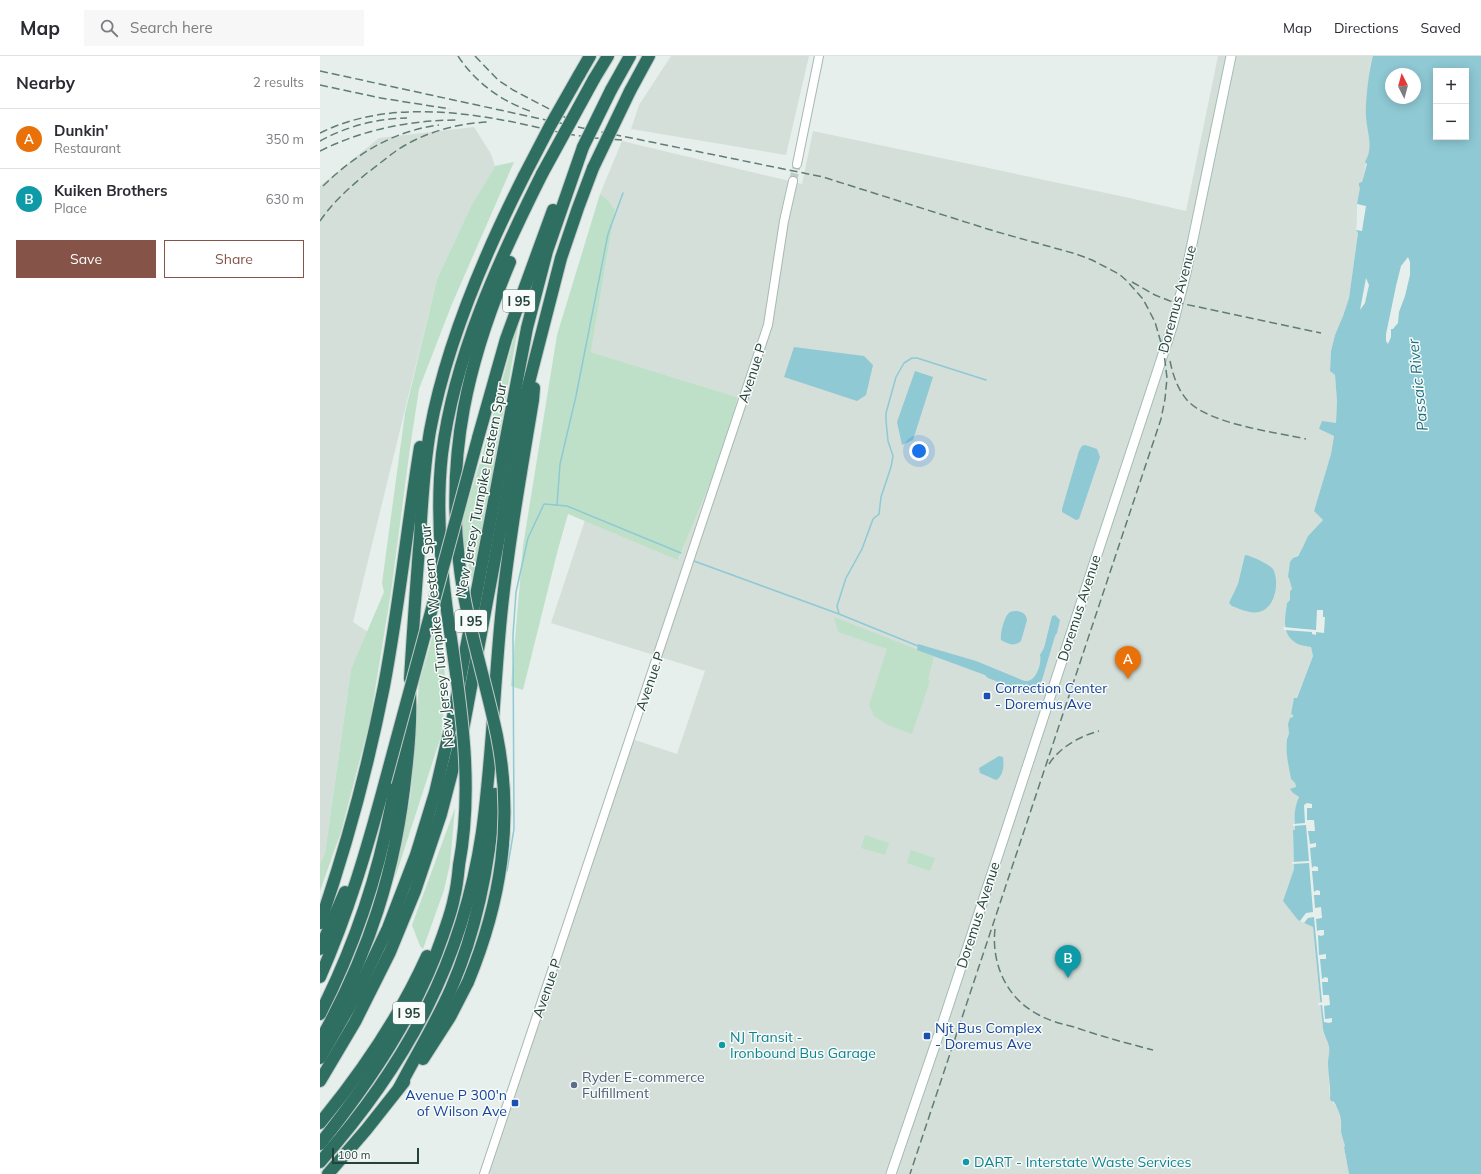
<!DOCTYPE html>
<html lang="en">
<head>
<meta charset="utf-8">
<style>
	:root { --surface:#fff; --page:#f7f7f7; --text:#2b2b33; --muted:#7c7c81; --line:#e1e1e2; --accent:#855347 }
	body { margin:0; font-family:Mulish,sans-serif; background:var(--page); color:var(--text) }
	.controls { position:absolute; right:12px; top:12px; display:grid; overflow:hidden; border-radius:0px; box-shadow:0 2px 10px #0003 }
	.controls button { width:36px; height:36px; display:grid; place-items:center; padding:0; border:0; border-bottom:1px solid var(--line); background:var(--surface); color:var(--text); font:20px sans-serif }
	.compass { position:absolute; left:1065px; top:12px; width:36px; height:36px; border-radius:50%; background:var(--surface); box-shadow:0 2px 10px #0003; rotate:354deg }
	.scale { position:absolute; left:12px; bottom:10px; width:87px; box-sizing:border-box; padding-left:4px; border:2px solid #24423a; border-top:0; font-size:11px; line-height:14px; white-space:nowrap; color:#24423a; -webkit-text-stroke:3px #f7fbf9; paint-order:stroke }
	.you { position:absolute; left:599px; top:395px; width:14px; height:14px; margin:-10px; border:3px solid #fff; border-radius:50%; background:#1a73e8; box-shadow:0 0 0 6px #1a73e833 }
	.badge { display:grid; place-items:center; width:26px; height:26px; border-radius:50%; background:var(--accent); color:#fff; font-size:13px; font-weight:700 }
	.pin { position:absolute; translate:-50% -33px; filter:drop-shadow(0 1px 2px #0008) }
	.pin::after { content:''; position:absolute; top:21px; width:14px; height:12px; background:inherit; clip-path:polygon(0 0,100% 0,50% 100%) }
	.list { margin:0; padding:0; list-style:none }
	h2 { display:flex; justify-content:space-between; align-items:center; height:52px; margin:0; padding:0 16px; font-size:17px }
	h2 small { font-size:13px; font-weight:400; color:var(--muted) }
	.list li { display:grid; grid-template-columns:26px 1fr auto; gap:12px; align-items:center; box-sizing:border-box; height:60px; padding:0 16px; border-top:1px solid var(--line) }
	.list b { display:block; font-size:15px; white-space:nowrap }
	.list p { margin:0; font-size:13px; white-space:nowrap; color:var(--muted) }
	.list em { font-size:13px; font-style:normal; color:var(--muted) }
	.actions { display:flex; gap:8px; padding:12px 16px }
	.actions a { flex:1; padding:9px 0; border:1px solid var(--accent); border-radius:0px; text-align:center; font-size:14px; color:var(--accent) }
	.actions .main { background:var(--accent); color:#fff }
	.icon { flex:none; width:22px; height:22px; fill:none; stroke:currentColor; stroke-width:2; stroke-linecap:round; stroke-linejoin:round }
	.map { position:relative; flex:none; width:1161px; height:1118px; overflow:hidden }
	header { display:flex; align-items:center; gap:24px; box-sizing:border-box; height:56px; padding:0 20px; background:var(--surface); border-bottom:1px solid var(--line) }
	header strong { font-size:19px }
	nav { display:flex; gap:22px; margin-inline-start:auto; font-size:14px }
	.search { width:280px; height:36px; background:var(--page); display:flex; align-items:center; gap:10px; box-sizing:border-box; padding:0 14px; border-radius:0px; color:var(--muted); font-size:15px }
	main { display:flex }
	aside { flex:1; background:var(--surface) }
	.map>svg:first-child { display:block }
	.built { fill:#d4dfda }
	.green { fill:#bfe0c8 }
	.water { fill:#8ec9d4; fill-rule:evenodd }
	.pier { fill:#e6efeb }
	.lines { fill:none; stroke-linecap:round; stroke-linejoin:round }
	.stream { stroke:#8ec9d4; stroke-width:1.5 }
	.tertiary-tunnel { stroke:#bfccc8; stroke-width:8; stroke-dasharray:8 4; stroke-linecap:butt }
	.tertiary-casing { stroke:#a8b8b2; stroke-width:10 }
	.secondary-casing { stroke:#a4bbb3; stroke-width:11 }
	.motorway-casing { stroke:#c2cac8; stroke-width:14 }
	.tertiary { stroke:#fff; stroke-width:8 }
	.secondary { stroke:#fff; stroke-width:9 }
	.motorway { stroke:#2f6f62; stroke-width:12 }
	.rail { stroke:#5f7d75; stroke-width:1.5; stroke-dasharray:8 4; stroke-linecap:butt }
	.motorway-bridge-casing { stroke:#c2cac8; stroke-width:14; stroke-linecap:butt }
	.motorway-bridge { stroke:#2f6f62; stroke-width:12 }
	.transit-dot { fill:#1a4fb4; stroke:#f7fbf9; stroke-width:1.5 }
	.culture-dot { fill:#0f9aa8; stroke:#f7fbf9; stroke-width:1.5 }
	.service-dot { fill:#5c6f8a; stroke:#f7fbf9; stroke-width:1.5 }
	.labels { text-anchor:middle; stroke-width:3; stroke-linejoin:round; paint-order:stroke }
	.shield { fill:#f7fbf9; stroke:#637a73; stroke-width:1 }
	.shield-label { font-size:13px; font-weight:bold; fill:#24423a }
	.street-label { font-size:14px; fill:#24423a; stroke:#f7fbf9 }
	.transit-label { font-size:14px; fill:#164399; stroke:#f7fbf9; text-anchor:start }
	.culture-label { font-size:14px; fill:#0d838f; stroke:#f7fbf9; text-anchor:start }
	.service-label { font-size:14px; fill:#4e5e75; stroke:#f7fbf9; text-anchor:start }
	.water-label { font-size:15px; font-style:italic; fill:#1c6f80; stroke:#f7fbf9 }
</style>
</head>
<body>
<header>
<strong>Map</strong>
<div class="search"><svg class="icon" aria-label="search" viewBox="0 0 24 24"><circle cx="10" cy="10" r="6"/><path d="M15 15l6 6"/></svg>Search here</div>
<nav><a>Map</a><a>Directions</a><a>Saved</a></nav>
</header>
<main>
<aside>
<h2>Nearby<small>2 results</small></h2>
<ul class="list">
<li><span class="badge" style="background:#e8710a">A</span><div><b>Dunkin'</b><p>Restaurant</p></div><em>350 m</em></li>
<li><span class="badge" style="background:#0f9aa8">B</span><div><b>Kuiken Brothers</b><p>Place</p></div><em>630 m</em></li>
</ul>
<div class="actions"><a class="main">Save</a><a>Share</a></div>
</aside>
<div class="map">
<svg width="1161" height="1118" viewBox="0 0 1161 1118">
	<rect width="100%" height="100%" fill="#e6efeb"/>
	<g class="built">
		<polygon points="351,0 489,0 466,99 311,73 319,49"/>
		<polygon points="898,0 1053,0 1050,9 1046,54 1050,91 1037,148 1036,173 1038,177 1029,242 1023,260 1015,279 1011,295 1010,315 1015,319 1017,345 1016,367 999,373 1014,380 1011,398 994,455 1003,464 988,480 984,491 977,500 973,502 969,521 972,533 970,535 970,544 967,547 965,560 965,571 991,591 993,600 972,654 971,658 973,659 973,661 968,668 969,678 967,681 966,690 971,723 975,727 976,732 971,733 973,737 979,741 974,763 975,774 973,774 974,813 963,845 993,871 1003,973 1004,979 1007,982 1009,991 1010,999 1008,1007 1010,1043 1018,1053 1021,1063 1025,1090 1024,1091 1029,1118 172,1118 165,1116 309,682 357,698 385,615 231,567 265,464 359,503 417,341 271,296 295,154 287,143 280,138 302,85 482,128 493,75 805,141 866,155"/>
		<polygon points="154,71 171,98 175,110 151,150 117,223 33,566 48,576 31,613 5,797 0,808 0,130 59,82"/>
	</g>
	<g class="green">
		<polygon points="194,106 132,248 99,333 90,392 71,536 50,665 21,776 0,835 0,808 5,797 31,613 64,536 62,527 85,357 117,223 151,150 175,110"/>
		<polygon points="280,138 287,143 295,154 271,296 417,341 410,378 358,504 248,458 237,497 203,634 191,630 203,490 237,279"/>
		<polygon points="201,255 153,530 140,471 162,400"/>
		<polygon points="514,561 614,600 608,624 610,625 592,678 568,669 554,660 549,649 567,593 518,576"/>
		<polygon points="118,562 126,628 121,680 75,822 91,737 99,627"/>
		<polygon points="135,752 130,808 124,834 103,893 100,890 92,869"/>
		<polygon points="545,779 569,787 565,799 541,792"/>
		<polygon points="591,794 615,802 610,815 587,807"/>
	</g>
	<g class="water">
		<path d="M1053,0H1161V1118H1029L1024,1091L1025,1090C1024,1085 1021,1078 1021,1074C1022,1062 1020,1057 1014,1046L1011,1045L1010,1043C1011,1031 1008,1019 1008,1007C1008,1002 1010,997 1009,991C1008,984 1004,980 1003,973L993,871L978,864L963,845L974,813L973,774H975C974,762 974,752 979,741L973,737L970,733L976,731L975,727L971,723C969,711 963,687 969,678L968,668L970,662L973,661V659L971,658L974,642H977L993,600L991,591C987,590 981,590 976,587C961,578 965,561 967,547L970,544V535L972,533L969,522L968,521L970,506L973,502L978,500L983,491L988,480L1003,464L994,455L1011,398L1014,380L999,373L1002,365L1016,367L1017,345L1015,319L1010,315L1011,295L1015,279L1023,260L1029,242L1038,177L1036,174L1037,148L1040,132L1039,130V127L1042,126L1047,108L1045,106C1054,91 1047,77 1046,61C1045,48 1049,12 1053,0ZM1116,15H1146V81H1116ZM1071,18H1095V42H1071Z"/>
		<polygon points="474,291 544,300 553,309 546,339 537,345 464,321"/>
		<polygon points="595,315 613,321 593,384 582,389 577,366"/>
		<polygon points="765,389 777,393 780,401 759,463 756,464 742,456 742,453 759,395 762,390"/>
		<path d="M925,499C932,500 949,508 953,513C960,526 955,553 939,556C930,558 920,553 912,550L909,547L918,528Z"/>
		<path d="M697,555C703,556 706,558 707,564L701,585C694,591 688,588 681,584C680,578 684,562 688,558C690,555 694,555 697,555Z"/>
		<path d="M735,559L740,564L737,577L735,580L722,624L718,632L709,638L696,631H693L690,634L689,630L668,622L665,619L597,594L598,588L656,605L702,624C703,625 707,625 708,625C717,623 722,606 720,599L724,592L732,560Z"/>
		<path d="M679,700L683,701C684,708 684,720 676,724L660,717L659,712Z"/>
	</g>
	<g class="pier">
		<polygon points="1037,148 1046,150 1042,175 1036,174"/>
		<polygon points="1088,201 1090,206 1090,219 1085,240 1079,256 1078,267 1073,273 1071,273 1071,281 1068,288 1066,285 1066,278 1076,230 1081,210"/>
		<polygon points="1046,222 1049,229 1045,247 1040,254"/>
		<polygon points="997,554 1003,554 1003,561 1005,561 1004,577 996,576 996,579 992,578 992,576 964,574 963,571 996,574"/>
		<polygon points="987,747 992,748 992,752 987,752 987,764 994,764 995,775 988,775 990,788 996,787 996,791 990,792 992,812 994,810 998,811 998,815 992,815 994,836 997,834 1000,835 1000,839 994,839 995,852 1001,851 1002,862 996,863 997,875 1000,874 1004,874 1004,879 1001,880 998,879 999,899 1006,898 1006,903 1000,903 1002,923 1005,921 1008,922 1008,926 1002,926 1003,939 1009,939 1010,949 1004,950 1005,963 1012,962 1012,966 1009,967 1004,966 1002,949 998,949 998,947 1002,946 994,861 988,862 984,867 980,865 986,857 993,856 989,807 972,808 972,806 989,805 986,769 973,770 973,768 985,767 984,749"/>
	</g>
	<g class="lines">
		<g class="stream">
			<polyline points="237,449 240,408 256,340 288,178 303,137"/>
			<polyline points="374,505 519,558"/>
			<polyline points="598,590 519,558 517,550 526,522 542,493 553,463 559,458 561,441 571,411 573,400 568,385 566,365 566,357 576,321 584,307 592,302 597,302 666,324"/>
			<polyline points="187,815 194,773 193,579 196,536 208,482 224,448 247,450 361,497"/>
		</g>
		<polyline class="tertiary-tunnel" points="473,125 477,108"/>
		<g class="tertiary-casing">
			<g id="tertiary">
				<polyline points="477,108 499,0"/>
				<polyline points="164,1118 448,269 464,165 473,125"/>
			</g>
		</g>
		<g class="secondary-casing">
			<polyline id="secondary" points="571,1118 624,963 853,268 866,217 911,0"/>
		</g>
		<g class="motorway-casing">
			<g id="motorway">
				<polyline points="259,19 270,0"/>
				<polyline points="274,23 288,0"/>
				<polyline points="291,34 310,0"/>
				<polyline points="310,35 329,0"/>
				<polyline points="158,382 186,283 233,154"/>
				<path d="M139,505C126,397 148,305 190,206"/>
				<path d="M127,555C120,503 116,451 122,398C134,301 179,204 222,118"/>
				<path d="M90,623C93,575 96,528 100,481C102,445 104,410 110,375C126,288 164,199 204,120"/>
				<path d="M0,867C27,789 48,711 64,630C79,551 87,471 100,391"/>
				<polyline points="0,893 25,836"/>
				<path d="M0,921C28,858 47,793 65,726"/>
				<path d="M0,958C33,893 57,823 71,751C76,727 79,703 82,678"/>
				<path d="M0,985C49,897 76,815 86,715C89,690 91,665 90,639"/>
				<polyline points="0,1002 35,941 68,872 96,799 115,737 133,660 207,272 227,195 263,91"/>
				<polyline points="103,1003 130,961 148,926"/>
				<polyline points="0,1025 35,966 70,896 95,835 121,758 143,674 205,342 241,202 258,152 273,112"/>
				<path d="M79,1032C96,999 116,967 131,933C158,871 170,805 175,738"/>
				<path d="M0,1067C42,1016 80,960 107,900"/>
				<path d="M0,1088C50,1025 97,956 123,879C127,867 132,854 134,842C137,831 138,820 139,809"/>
				<path d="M0,1106C86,1009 143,905 162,776C172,705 174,633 181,561C188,489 201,417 213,344L214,332"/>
				<polyline points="8,1118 46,1074 84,1026"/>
			</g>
		</g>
		<use href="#tertiary" class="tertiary"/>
		<use href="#secondary" class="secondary"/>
		<use href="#motorway" class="motorway"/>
		<g class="rail">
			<path d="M138,0C155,26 181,45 210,55"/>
			<polyline points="155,0 178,24 193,34 256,67"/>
			<polyline points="0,15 272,74 503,121 674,175 756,198 772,204 799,218 807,225 823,243 835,266 844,297 847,322 845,343 841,363 590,1118"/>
			<polyline points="0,29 61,42 130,53"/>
			<path d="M0,77C56,49 122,53 182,64C206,68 230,75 254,79C270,82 286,83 302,84"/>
			<path d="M0,85C25,71 58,62 87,62"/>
			<path d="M0,95C42,74 90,64 137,64"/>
			<path d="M3,130C36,98 73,75 119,69"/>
			<path d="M0,165C13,146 29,132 47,117C57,110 66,102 76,95C102,77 137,67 169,66"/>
			<polyline points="812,226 835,239 850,245 1001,277"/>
			<path d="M850,305C853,319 857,332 867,344C888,368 955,376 986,383"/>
			<path d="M729,708C740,691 760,680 779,675"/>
			<path d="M675,873C671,908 687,943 719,959C730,965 742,968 754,971C780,980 806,987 833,994"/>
		</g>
		<g class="motorway-bridge-casing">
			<g id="motorway-bridge">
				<polyline points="263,91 291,34"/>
				<polyline points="273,112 310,35"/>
				<polyline points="222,118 274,23"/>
				<polyline points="204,120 230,70 259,19"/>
				<path d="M139,505C145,564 165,621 177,680C194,766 181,846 148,926"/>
				<path d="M127,555C139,639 155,724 139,809"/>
				<polyline points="65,726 158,382"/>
			</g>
		</g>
		<use href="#motorway-bridge" class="motorway-bridge"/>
	</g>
	<g class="transit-dot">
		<rect x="663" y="636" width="8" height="8" rx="2"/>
		<rect x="603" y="976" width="8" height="8" rx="2"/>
		<rect x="191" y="1043" width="8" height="8" rx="2"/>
	</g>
	<g class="culture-dot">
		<circle cx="402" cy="989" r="4"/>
		<circle cx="646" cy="1106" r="4"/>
	</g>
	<circle class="service-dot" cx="254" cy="1029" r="4"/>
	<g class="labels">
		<g class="shield">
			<rect x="183" y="234" width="32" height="22" rx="3"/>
			<rect x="135" y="554" width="32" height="22" rx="3"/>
			<rect x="73" y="946" width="32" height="22" rx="3"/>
		</g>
		<g class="shield-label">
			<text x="199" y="250">I 95</text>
			<text x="151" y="570">I 95</text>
			<text x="89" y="962">I 95</text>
		</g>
		<g class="street-label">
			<text transform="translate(857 243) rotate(-75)" y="5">Doremus Avenue</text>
			<text transform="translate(432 317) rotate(-72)" y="5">Avenue P</text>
			<text transform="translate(161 434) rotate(-79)" y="5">New Jersey Turnpike Eastern Spur</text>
			<text transform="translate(759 552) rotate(-72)" y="5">Doremus Avenue</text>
			<text transform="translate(117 580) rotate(-96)" y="5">New Jersey Turnpike Western Spur</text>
			<text transform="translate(330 625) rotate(-71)" y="5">Avenue P</text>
			<text transform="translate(658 859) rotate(-72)" y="5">Doremus Avenue</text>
			<text transform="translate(227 932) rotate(-71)" y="5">Avenue P</text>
		</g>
		<g class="transit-label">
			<text x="675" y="637">Correction Center<tspan x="675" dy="16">- Doremus Ave</tspan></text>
			<text x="615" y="977">Njt Bus Complex<tspan x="615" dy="16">- Doremus Ave</tspan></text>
			<text x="187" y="1044" text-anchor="end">Avenue P 300'n<tspan x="187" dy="16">of Wilson Ave</tspan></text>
		</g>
		<g class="culture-label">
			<text x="410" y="986">NJ Transit -<tspan x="410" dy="16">Ironbound Bus Garage</tspan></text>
			<text x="654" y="1111">DART - Interstate Waste Services</text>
		</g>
		<g class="service-label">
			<text x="262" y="1026">Ryder E-commerce<tspan x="262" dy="16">Fulfillment</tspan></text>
		</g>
		<g class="water-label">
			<text transform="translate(1098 329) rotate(-96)" y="5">Passaic River</text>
		</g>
	</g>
</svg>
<div class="controls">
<button>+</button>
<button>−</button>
</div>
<svg class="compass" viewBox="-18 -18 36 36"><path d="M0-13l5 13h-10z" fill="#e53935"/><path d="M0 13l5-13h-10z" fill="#7c7c81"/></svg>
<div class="scale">100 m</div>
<div class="you"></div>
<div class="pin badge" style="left:808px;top:623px;background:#e8710a">A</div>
<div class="pin badge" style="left:748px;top:922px;background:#0f9aa8">B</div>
</div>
</main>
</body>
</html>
